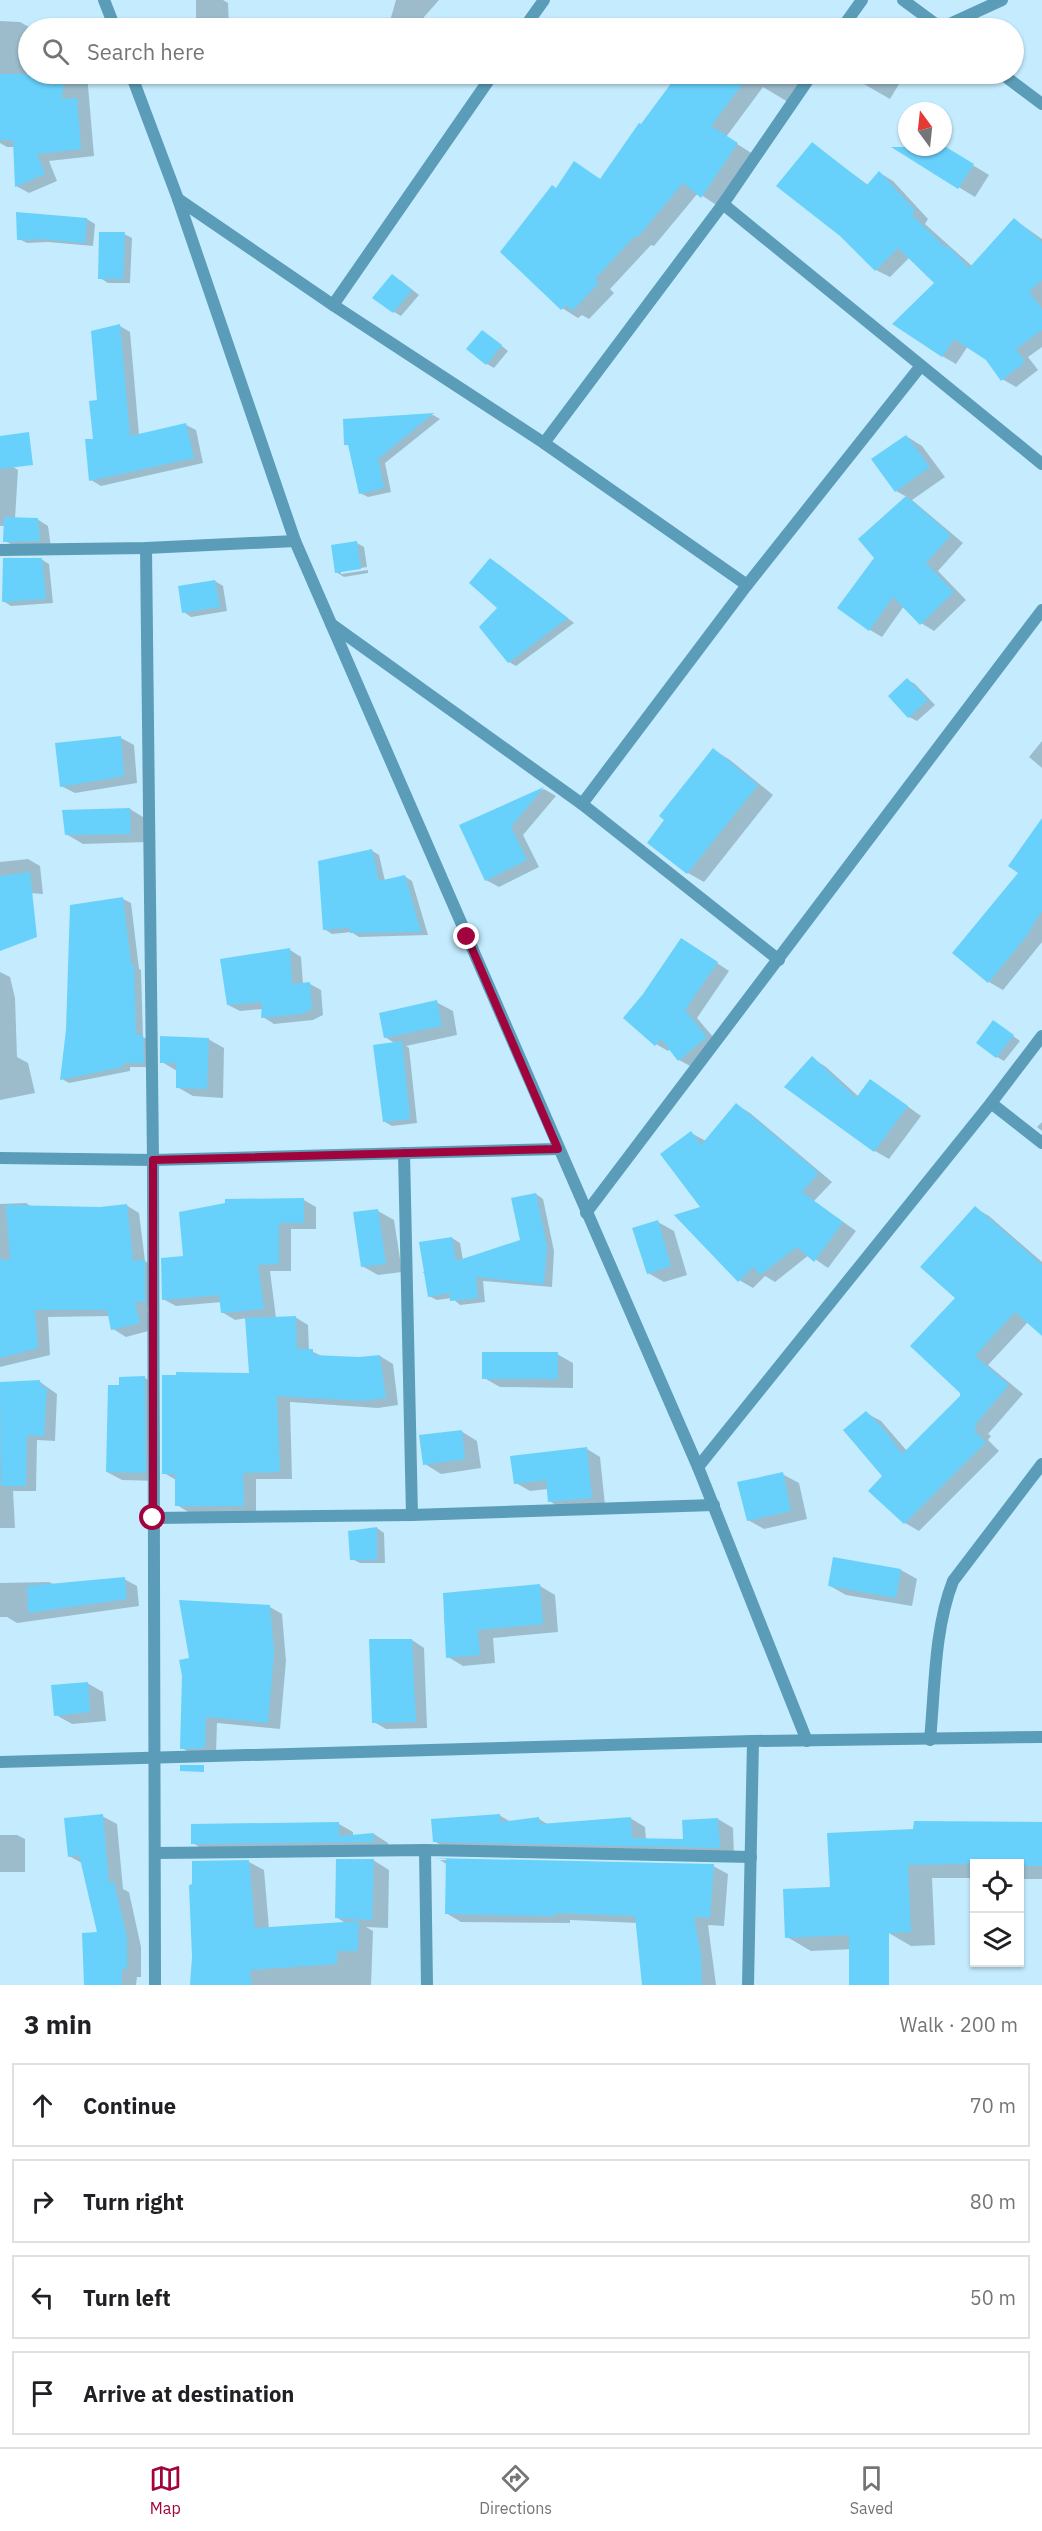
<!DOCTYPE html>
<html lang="en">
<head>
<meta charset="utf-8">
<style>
	:root { --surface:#fff; --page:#f6f6f6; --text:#202124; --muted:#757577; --line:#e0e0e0; --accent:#a1033d }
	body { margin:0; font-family:"IBM Plex Sans",sans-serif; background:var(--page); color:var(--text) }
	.controls { position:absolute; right:18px; bottom:18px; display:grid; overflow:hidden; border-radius:0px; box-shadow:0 2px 4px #0004 }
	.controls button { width:54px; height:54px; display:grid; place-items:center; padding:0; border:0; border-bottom:2px solid var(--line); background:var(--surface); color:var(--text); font:30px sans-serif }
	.compass { position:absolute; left:898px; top:102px; width:54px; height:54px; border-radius:50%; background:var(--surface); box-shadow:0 2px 4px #0004; rotate:345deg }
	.stop { position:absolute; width:18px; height:18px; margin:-14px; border:4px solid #a1033d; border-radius:50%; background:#fff }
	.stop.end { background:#a1033d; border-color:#fff; box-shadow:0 2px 6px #0008 }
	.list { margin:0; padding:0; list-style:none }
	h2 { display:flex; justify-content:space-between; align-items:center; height:78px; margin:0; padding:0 24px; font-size:26px }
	h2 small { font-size:20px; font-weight:400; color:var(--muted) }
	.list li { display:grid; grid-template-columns:39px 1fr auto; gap:18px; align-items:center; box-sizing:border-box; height:84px; margin:0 12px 12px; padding:0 12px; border:2px solid var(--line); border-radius:0px }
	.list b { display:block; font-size:22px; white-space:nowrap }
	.list em { font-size:20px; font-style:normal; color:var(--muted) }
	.icon { flex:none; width:33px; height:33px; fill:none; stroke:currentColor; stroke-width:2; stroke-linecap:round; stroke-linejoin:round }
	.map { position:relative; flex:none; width:1042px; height:1985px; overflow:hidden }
	.search { position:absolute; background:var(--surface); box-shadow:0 2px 4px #0004; left:18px; right:18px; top:18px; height:66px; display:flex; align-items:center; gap:15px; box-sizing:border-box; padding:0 21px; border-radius:33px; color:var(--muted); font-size:22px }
	.sheet { height:462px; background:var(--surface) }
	nav { display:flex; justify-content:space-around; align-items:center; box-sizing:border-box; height:84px; border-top:2px solid var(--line); background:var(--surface); font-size:16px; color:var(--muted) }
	nav a { display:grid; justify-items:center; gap:3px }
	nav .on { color:var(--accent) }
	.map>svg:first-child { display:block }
	.shadow { fill:#0003 }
	.building { fill:#68d1fb }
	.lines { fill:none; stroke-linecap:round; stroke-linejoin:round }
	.minor { stroke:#5b9cb8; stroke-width:12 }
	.tertiary { stroke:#5b9cb8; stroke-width:12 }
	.route { stroke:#a1033d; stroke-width:8 }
</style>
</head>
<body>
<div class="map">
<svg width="1042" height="1985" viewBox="0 0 1042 1985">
	<rect width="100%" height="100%" fill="#c4ecfe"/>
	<g class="shadow">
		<polygon points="196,0 223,0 228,3 229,27 204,27 196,23"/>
		<polygon points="396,0 439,0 424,17 422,28 388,28"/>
		<polygon points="0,21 20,22 31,28 28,28 28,74 87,74 94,156 49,161 57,181 29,193 16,186 15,147 7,147 0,143"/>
		<polygon points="680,74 794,74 808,82 793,105 763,87 726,137 753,154 718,206 698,193 654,246 651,245 610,289 614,293 589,319 582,315 578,318 562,308 557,189 574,163 602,180"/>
		<polygon points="861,74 905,74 890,99 857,80"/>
		<polygon points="812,144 868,185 880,173 893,181 928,219 925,224 972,266 1015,220 1042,239 1042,347 1028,357 1038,370 1016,387 1002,379 987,359 968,346 956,364 942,356 936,283 909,258 890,277 876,270"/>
		<polygon points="927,147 943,147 989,175 975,197 922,165"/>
		<polygon points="18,213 87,219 95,224 93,246 48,242 27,243 19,239"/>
		<polygon points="124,234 132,238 130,283 108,283 100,278"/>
		<polygon points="400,280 419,295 401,316 394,312"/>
		<polygon points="120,326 130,332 139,435 186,425 196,430 203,463 101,486 91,480 99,401"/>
		<polygon points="490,336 508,351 494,368 487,364"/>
		<polygon points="433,415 440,419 385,463 391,492 368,497 360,493 350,446 346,444 345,421"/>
		<polygon points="906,436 922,446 945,477 912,500 963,543 938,571 966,600 934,631 921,623 904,606 882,637 870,630 876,558 907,497 896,491"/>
		<polygon points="7,463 18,470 15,519 37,519 48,526 51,547 16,547 5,541 5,526 0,526 0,465"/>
		<polygon points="357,543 364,547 367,567 341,571 341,574 368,570 368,573 344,577 336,572"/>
		<polygon points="41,559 49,564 53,603 11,606 3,601"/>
		<polygon points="498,564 574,623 516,666 509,662 499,607"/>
		<polygon points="215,581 223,586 227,611 191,617 184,612"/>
		<polygon points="908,680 915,684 935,705 917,721 909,717"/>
		<polygon points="121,738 134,745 137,783 75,793 61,786"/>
		<polygon points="1042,741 1042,768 1029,757"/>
		<polygon points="714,750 730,760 773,795 704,882 688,873"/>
		<polygon points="544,789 556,796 523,835 539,867 499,887 486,880 461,826"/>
		<polygon points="130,809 146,819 147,842 83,844 66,834"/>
		<polygon points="1042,832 1042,942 1003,990 989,982 1020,873"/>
		<polygon points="371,850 379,855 385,881 404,876 412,881 428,935 359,937 351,932 332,934 324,929"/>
		<polygon points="28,859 40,866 43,894 0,891 0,862"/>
		<polygon points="123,899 131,903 139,969 141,970 143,1037 151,1041 151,1067 130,1067 130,1071 69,1083 62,1079"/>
		<polygon points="693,947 729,971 697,1018 719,1044 692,1067 679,1060 670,1049 668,1051 656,1044"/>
		<polygon points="290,950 301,957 303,984 310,984 321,990 323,1015 313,1020 274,1024 263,1017 263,1009 240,1011 228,1005"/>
		<polygon points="0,972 10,977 15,998 17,1057 28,1063 35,1093 0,1100"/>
		<polygon points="436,1002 453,1011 457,1035 406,1046 409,1048 417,1123 392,1126 385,1122 396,1044 385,1037"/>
		<polygon points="994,1022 1020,1041 1004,1061 997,1057"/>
		<polygon points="208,1039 224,1048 223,1098 193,1096 177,1087 177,1071 162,1062"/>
		<polygon points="812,1058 826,1067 859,1097 885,1090 921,1116 889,1159 875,1151"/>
		<polygon points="737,1105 750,1113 832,1182 814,1201 856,1231 828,1268 809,1255 775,1282 765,1276 753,1288 739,1280 702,1208 691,1133 706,1141"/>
		<polygon points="1042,1122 1042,1131 1037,1127"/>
		<polygon points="536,1194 543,1199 554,1251 552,1287 483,1281 485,1302 460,1305 452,1298 437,1300 429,1296 452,1238 460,1243 463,1260 521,1241"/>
		<polygon points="304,1200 316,1207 316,1229 291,1229 291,1271 270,1271 276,1318 295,1317 308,1325 309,1350 324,1357 359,1359 380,1356 393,1364 398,1405 378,1408 290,1402 292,1479 256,1479 256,1512 190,1513 177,1505 176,1480 164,1473 251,1375 247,1318 235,1320 222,1312 222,1302 176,1306 163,1299 184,1258"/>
		<polygon points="26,1203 32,1207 100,1208 126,1205 139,1213 145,1261 157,1269 158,1308 147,1309 152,1330 126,1337 113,1329 110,1316 48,1317 50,1355 0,1367 0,1204"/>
		<polygon points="975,1208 989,1216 1042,1262 1042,1334 1028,1322 988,1365 1023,1394 988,1434 991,1436 988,1440 999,1451 919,1531 905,1523 884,1476 866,1413 881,1421 907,1451 962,1397 957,1298"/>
		<polygon points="378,1211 394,1220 402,1272 378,1275 362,1266"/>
		<polygon points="658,1222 674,1231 687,1275 664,1282 648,1273"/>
		<polygon points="557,1354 573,1363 573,1388 500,1387 484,1378"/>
		<polygon points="145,1378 159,1386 160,1481 122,1480 107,1472 121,1386"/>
		<polygon points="40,1382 57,1394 55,1441 37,1440 36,1491 13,1491 15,1528 0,1528 0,1383"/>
		<polygon points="461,1431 477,1441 481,1468 441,1474 425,1464"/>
		<polygon points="587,1449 600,1457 605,1505 563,1509 549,1501 548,1489 530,1491 516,1483"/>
		<polygon points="782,1474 799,1483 807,1519 764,1529 748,1520"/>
		<polygon points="377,1528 384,1533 385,1563 360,1563 352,1559"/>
		<polygon points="901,1570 917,1579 912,1606 846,1595 830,1586"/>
		<polygon points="124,1579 137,1586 139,1606 17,1623 7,1617 0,1617 0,1583 49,1582 55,1585"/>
		<polygon points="540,1586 555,1595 558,1632 493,1638 495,1663 463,1666 448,1657 444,1616"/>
		<polygon points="270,1607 282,1614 286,1661 280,1729 217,1723 216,1754 194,1755 182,1748 190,1660"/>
		<polygon points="412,1640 424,1648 427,1728 386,1729 374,1722"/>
		<polygon points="87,1683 103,1692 106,1721 72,1724 56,1715"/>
		<polygon points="499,1815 511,1822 539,1819 549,1825 630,1818 645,1827 646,1840 684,1840 718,1819 733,1828 734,1856 449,1850 434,1841"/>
		<polygon points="102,1816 117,1824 123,1889 129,1892 141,1947 141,1977 137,1977 136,1985 86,1985 83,1934 99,1934 82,1863 69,1856"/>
		<polygon points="339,1824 353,1832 353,1836 374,1834 388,1843 388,1850 207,1852 193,1843"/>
		<polygon points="1042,1824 1042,1879 1020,1879 1020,1864 974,1864 974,1878 932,1878 935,1945 911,1946 887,1932 875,1948 811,1951 787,1937 832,1888"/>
		<polygon points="0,1835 17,1835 25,1839 25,1872 0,1872"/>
		<polygon points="373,1860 389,1870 388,1928 366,1927 373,1931 371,1985 191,1985 249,1862 264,1870 269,1929 347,1924 336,1917"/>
		<polygon points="440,1860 713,1866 728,1874 724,1926 708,1925 716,1985 641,1985 643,1985 638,1923 570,1920 570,1923 461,1922 446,1913 448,1865"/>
	</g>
	<g class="building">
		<polygon points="0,74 64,74 62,99 77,98 81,149 37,154 45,174 15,187 13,140 0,140"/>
		<polygon points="678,74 750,74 711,126 738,143 701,198 683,183 637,238 635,236 595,279 599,283 572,311 567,305 561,310 500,252 552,185 556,188 574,161 600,179 639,123 641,124"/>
		<polygon points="812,142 867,185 879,171 915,210 912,215 946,248 948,246 969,268 1014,218 1042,242 1042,280 1029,292 1042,309 1042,330 1016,349 1025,362 1001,381 986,360 954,339 942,357 892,324 934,283 898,248 875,271 840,236 776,186"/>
		<polygon points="891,147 946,147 974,164 958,189"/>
		<polygon points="16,212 87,218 85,243 39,239 17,240"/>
		<polygon points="99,232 125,232 123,279 98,279"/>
		<polygon points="392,274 412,290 393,313 372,298"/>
		<polygon points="120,324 130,436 186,423 194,458 89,481 85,439 93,439 89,401 97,400 91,331"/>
		<polygon points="482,330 502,345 486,365 466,349"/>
		<polygon points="434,413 378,459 384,488 359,494 348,445 344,445 343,419"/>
		<polygon points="29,432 33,465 0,469 0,436"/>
		<polygon points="906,435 930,467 895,492 871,459"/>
		<polygon points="906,496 951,535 926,563 954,592 920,625 893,597 869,631 837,608 874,558 858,539"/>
		<polygon points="4,517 38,518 40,541 3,542"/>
		<polygon points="357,541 361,569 335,573 331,545"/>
		<polygon points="3,558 42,558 46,599 2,602"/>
		<polygon points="490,558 568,618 508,663 479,627 497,608 469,583"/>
		<polygon points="215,580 220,607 182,613 178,586"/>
		<polygon points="907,678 928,700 908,718 888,696"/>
		<polygon points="121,736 124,776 60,787 55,743"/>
		<polygon points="713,748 758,785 687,874 647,843 664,820 659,816"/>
		<polygon points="544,787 511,827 527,860 485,881 459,825"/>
		<polygon points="130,808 131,834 65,835 62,810"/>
		<polygon points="1042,818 1042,911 1026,937 988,983 952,953 1018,873 1008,866"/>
		<polygon points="372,849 379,881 405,875 421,932 350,933 350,928 323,930 318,861"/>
		<polygon points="30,872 37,937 0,951 0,876"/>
		<polygon points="123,897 131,964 134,964 136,1035 143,1035 144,1063 123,1063 123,1067 60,1080 66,1030 70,905"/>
		<polygon points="681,938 718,962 685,1010 707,1037 678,1061 661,1039 655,1046 623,1018 643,994"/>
		<polygon points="290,948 292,984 310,982 312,1009 301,1014 261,1018 262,1002 227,1005 220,959"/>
		<polygon points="437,1000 442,1026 384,1038 379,1013"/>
		<polygon points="993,1020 1014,1035 996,1058 976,1043"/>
		<polygon points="160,1036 209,1038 207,1089 176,1088 176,1063 160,1063"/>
		<polygon points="402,1041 410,1119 383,1122 373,1045"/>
		<polygon points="812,1056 856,1098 870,1079 908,1106 874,1152 784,1087"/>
		<polygon points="736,1103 819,1173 802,1192 843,1222 814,1262 797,1247 760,1275 753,1267 738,1282 674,1215 700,1207 660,1154 691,1131 701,1145"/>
		<polygon points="536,1193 547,1246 544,1284 476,1277 478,1298 450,1301 450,1293 428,1297 424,1273 422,1272 424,1272 419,1242 452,1237 456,1261 520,1240 511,1198"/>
		<polygon points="304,1198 304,1223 279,1223 279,1264 258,1265 264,1309 221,1313 219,1295 162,1300 161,1258 183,1256 179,1212 225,1203 225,1199"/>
		<polygon points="127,1204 133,1261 145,1260 145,1302 135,1302 140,1323 111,1330 107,1310 35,1310 38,1348 0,1358 0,1259 10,1260 6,1205 100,1207"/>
		<polygon points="975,1206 1042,1265 1042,1336 1015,1312 975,1356 1009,1385 975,1425 977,1427 974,1431 986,1442 904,1524 868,1491 882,1476 843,1430 866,1411 885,1430 902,1454 960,1396 960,1393 910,1346 955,1298 920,1267"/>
		<polygon points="378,1209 386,1264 361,1267 353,1212"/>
		<polygon points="658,1220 671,1266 647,1274 632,1228"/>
		<polygon points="296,1316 297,1349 313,1349 313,1355 359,1357 380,1355 386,1398 364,1401 277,1396 280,1472 243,1473 244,1506 175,1506 175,1474 162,1474 162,1375 176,1375 176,1372 249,1373 245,1318"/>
		<rect x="482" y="1352" width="76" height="27"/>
		<polygon points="145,1376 146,1473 106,1472 108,1385 119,1385 119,1377"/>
		<polygon points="40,1380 41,1387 47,1387 44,1436 27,1435 26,1486 1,1486 0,1382"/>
		<polygon points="462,1430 465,1459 423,1465 419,1435"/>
		<polygon points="587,1447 592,1498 548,1502 546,1480 514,1484 510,1456"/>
		<polygon points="783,1472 791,1511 747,1521 737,1482"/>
		<polygon points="377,1527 377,1560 350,1560 348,1531"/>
		<polygon points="833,1557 901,1569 896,1598 828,1586"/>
		<polygon points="125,1577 127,1599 28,1613 27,1586"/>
		<polygon points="540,1584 543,1624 478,1630 480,1655 446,1658 443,1593"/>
		<polygon points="179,1600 270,1605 274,1653 268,1723 206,1717 205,1748 180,1749 182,1676 179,1660 189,1658"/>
		<polygon points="369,1639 412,1639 416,1722 372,1723"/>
		<polygon points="88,1682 90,1712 54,1716 51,1685"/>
		<polygon points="180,1765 204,1765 204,1772 180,1771"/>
		<polygon points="103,1814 109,1883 114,1882 127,1938 127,1969 122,1969 122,1985 84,1985 82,1933 97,1932 79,1855 68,1857 64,1818"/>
		<polygon points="500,1814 500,1822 539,1817 540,1824 631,1817 632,1838 683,1839 682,1820 718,1818 720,1848 433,1842 431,1819"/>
		<polygon points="914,1821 1042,1822 1042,1866 1020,1866 1020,1863 908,1865 911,1932 889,1933 889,1985 849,1985 849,1935 785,1938 783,1889 830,1887 827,1833 913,1829"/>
		<polygon points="339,1822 339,1836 374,1833 374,1842 191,1844 191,1824"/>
		<polygon points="434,1858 714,1864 710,1918 694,1917 701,1955 702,1985 642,1985 635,1916 555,1913 555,1916 445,1914 446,1859"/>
		<polygon points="336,1859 374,1859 372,1920 335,1918"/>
		<polygon points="249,1860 255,1928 359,1921 358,1951 337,1951 337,1964 250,1970 252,1985 190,1985 192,1957 189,1885 192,1884 192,1861"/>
	</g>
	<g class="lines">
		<g class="minor">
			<polyline points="104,0 115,28"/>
			<polyline points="903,0 941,28"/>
			<polyline points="524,28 544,0"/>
			<polyline points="842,28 862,0"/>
			<polyline points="941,28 1002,0"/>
			<polyline points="131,74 178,199 295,541 698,1467 807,1741"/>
			<polyline points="1002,74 1042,104"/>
			<polyline points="178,199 333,305 544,443 723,204 812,74"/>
			<polyline points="723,204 1042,464"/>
			<polyline points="333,305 493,74"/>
			<polyline points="544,443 747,585 920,367"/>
			<polyline points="146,548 153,1160 155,1985"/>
			<polyline points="0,550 146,548 295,541"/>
			<polyline points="331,624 582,804 779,960"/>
			<polyline points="582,804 747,585"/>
			<polyline points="991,1103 1042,1143"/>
			<polyline points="404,1153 412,1515"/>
			<polyline points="0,1158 153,1160 558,1149"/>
			<polyline points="586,1213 1042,610"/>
			<polyline points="698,1467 991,1103 1042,1036"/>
			<polyline points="153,1518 412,1515 714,1505"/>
			<path d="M930,1740C935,1688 934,1630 953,1581L1042,1464"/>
			<polyline points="425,1850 427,1985"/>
			<polyline points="156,1853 425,1850 751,1857"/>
			<polyline points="748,1985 753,1741"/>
		</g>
		<polyline class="tertiary" points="0,1762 753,1741 1042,1737"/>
	</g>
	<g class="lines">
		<polyline class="route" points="153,1518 153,1160 558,1149 467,937"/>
	</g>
</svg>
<div class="controls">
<button><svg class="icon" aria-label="locate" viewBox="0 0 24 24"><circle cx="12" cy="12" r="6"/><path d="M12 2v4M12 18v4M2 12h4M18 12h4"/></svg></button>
<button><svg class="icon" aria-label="layers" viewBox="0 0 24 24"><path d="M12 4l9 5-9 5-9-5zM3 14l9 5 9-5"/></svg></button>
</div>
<svg class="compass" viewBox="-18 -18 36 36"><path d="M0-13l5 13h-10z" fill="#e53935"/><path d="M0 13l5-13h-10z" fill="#757577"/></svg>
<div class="stop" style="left:153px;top:1518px"></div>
<div class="stop end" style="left:467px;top:937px"></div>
<div class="search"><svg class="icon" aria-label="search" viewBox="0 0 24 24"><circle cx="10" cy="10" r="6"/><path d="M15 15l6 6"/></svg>Search here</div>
</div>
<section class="sheet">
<h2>3 min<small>Walk · 200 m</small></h2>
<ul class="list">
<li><svg class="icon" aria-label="ahead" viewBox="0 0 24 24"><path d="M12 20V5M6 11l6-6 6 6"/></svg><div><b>Continue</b></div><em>70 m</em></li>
<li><svg class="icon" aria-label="right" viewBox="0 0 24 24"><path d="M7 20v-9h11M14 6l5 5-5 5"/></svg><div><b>Turn right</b></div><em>80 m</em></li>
<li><svg class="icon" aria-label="left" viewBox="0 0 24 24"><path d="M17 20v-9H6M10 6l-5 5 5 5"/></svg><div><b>Turn left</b></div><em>50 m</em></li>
<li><svg class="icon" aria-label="arrive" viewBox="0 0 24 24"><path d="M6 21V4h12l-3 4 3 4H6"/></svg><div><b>Arrive at destination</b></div></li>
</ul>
</section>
<nav>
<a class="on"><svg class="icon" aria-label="map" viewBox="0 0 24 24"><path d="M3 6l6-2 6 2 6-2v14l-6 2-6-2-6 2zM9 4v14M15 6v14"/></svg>Map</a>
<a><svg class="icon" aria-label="directions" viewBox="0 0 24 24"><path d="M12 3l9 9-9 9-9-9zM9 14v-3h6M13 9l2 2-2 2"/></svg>Directions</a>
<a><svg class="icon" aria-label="saved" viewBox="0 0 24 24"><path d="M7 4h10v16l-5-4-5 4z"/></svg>Saved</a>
</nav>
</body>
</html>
